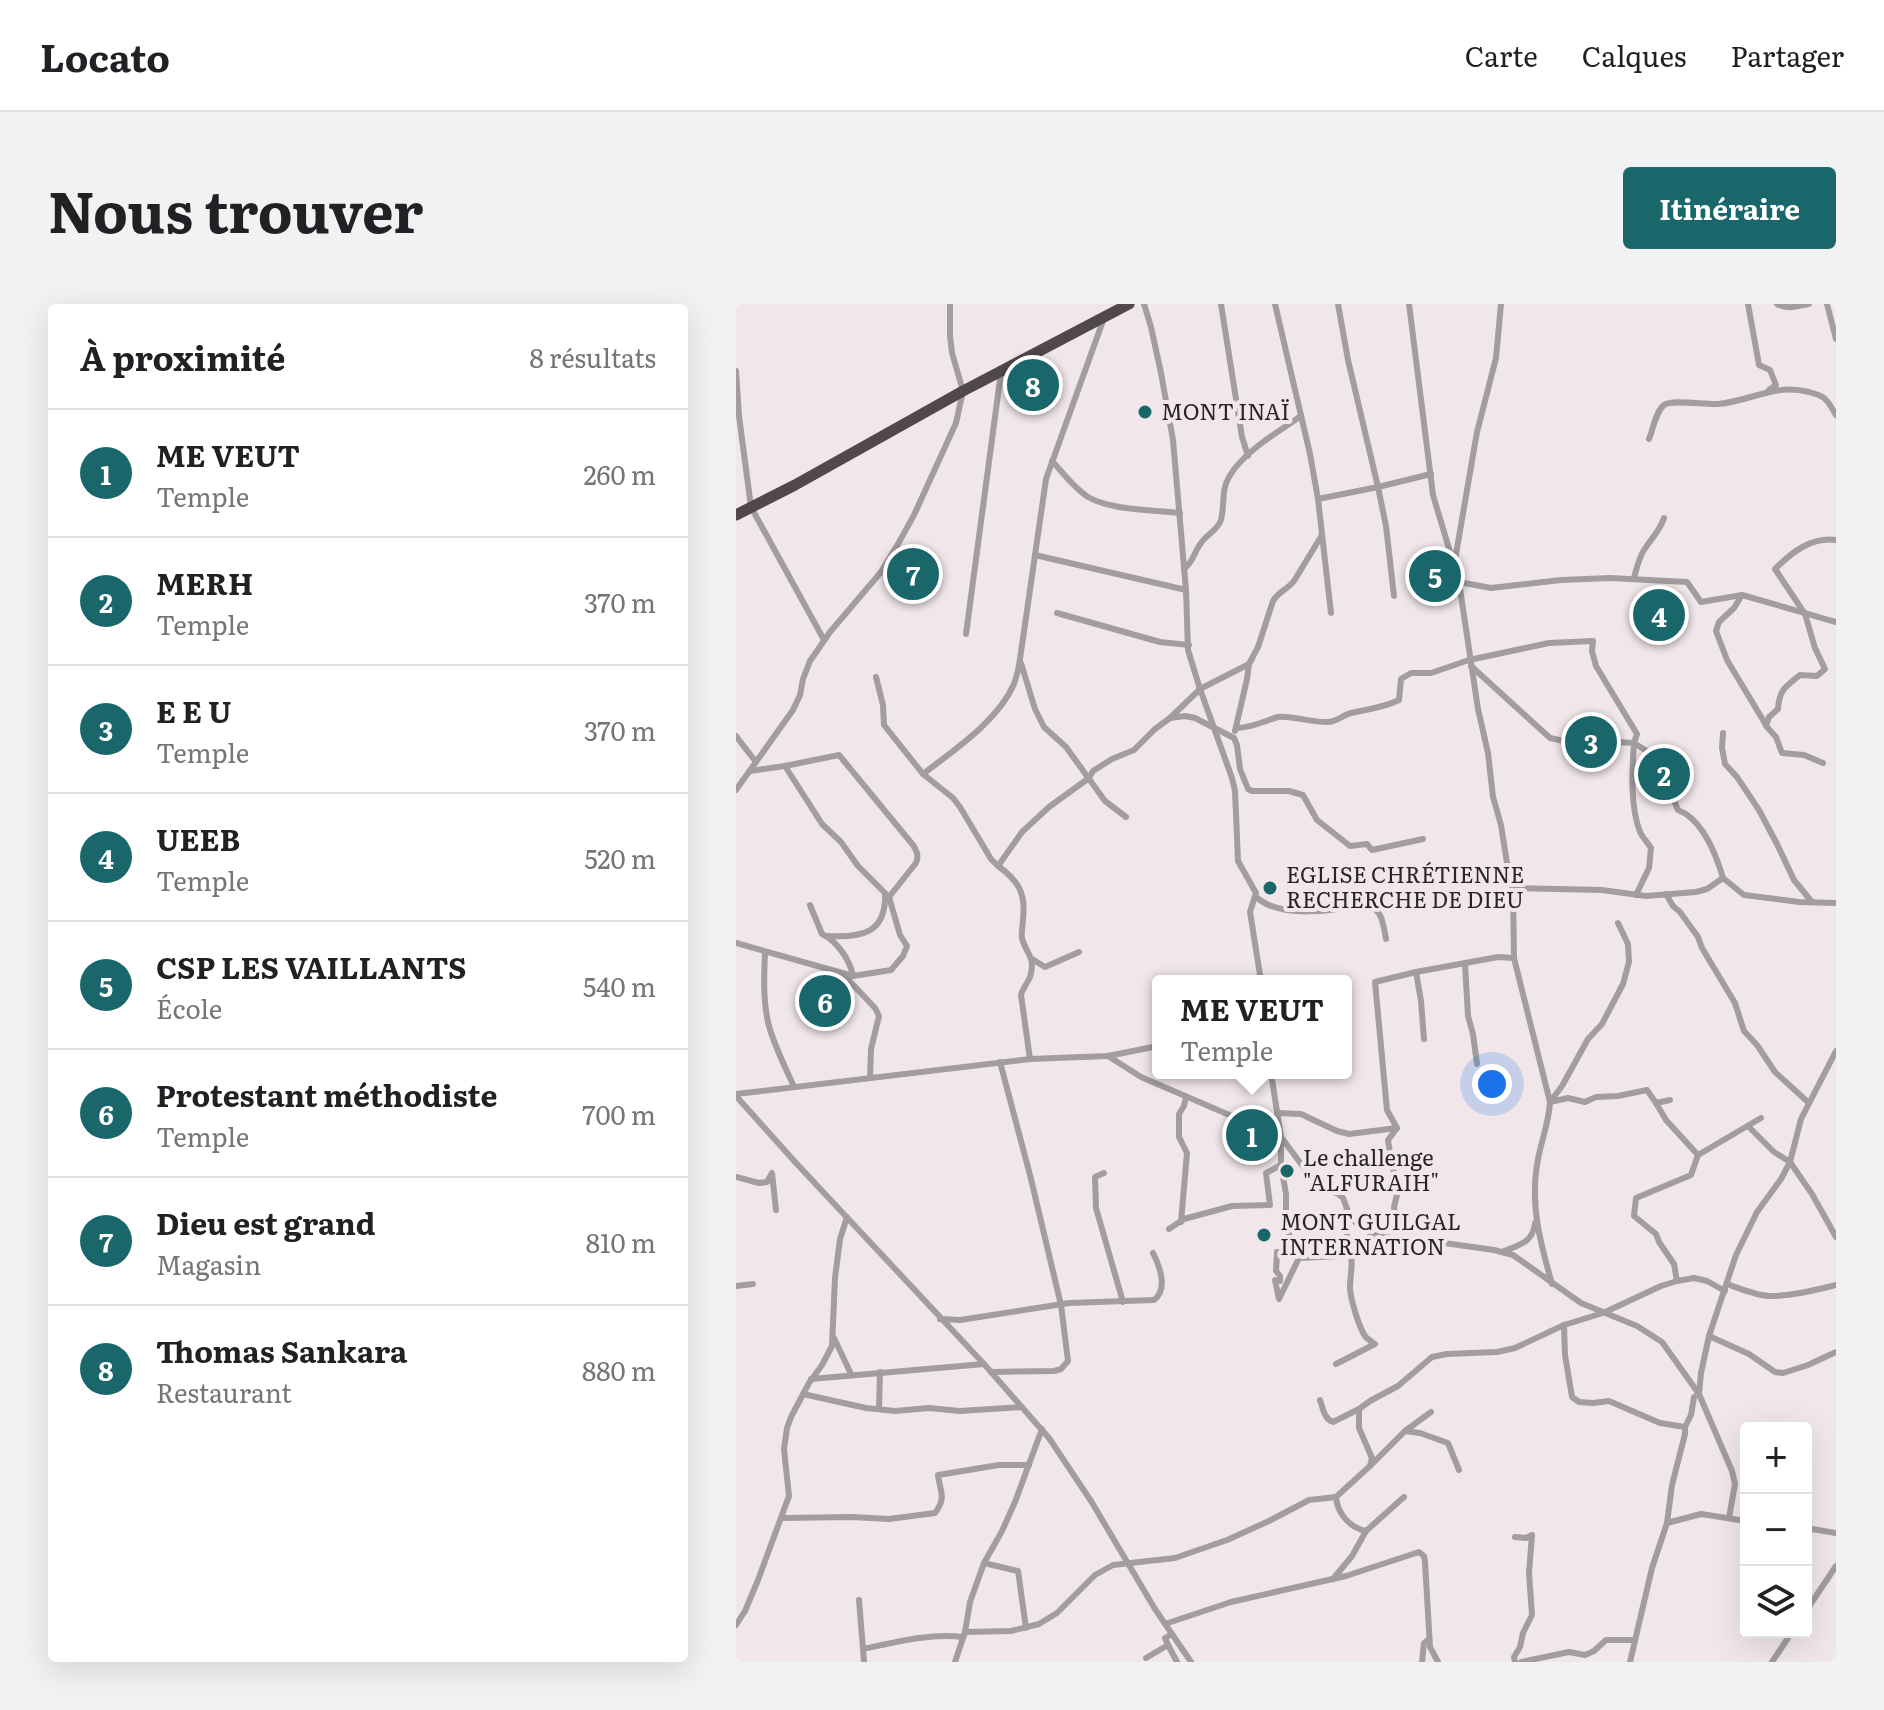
<!DOCTYPE html>
<html lang="fr">
<head>
<meta charset="utf-8">
<style>
	:root { --surface:#fff; --page:#f2f2f2; --text:#202124; --muted:#757577; --line:#e0e0e0; --accent:#19676a }
	body { margin:0; font-family:Literata,serif; background:var(--page); color:var(--text) }
	.controls { position:absolute; right:24px; bottom:24px; display:grid; overflow:hidden; border-radius:8px; box-shadow:0 8px 32px #0002 }
	.controls button { width:72px; height:72px; display:grid; place-items:center; padding:0; border:0; border-bottom:2px solid var(--line); background:var(--surface); color:var(--text); font:40px sans-serif }
	.you { position:absolute; left:756px; top:780px; width:28px; height:28px; margin:-20px; border:6px solid #fff; border-radius:50%; background:#1a73e8; box-shadow:0 0 0 12px #1a73e833 }
	.badge { display:grid; place-items:center; width:52px; height:52px; border-radius:50%; background:var(--accent); color:#fff; font-size:26px; font-weight:700 }
	.pin { position:absolute; translate:-50% -50%; border:4px solid #fff; box-shadow:0 2px 8px #0006 }
	.popup { position:absolute; left:416px; top:671px; width:200px; height:104px; box-sizing:border-box; display:grid; place-content:center; border-radius:8px; background:var(--surface); filter:drop-shadow(0 2px 6px #0005); font-size:26px; white-space:nowrap; color:var(--muted) }
	.popup b { font-size:30px; color:var(--text) }
	.popup::after { content:''; position:absolute; left:50%; top:100%; margin-left:-16px; border:16px solid transparent; border-top-color:var(--surface) }
	.list { margin:0; padding:0; list-style:none }
	h2 { display:flex; justify-content:space-between; align-items:center; height:104px; margin:0; padding:0 32px; font-size:34px }
	h2 small { font-size:26px; font-weight:400; color:var(--muted) }
	.list li { display:grid; grid-template-columns:52px 1fr auto; gap:24px; align-items:center; box-sizing:border-box; height:128px; padding:0 32px; border-top:2px solid var(--line) }
	.list b { display:block; font-size:30px; white-space:nowrap }
	.list p { margin:0; font-size:26px; white-space:nowrap; color:var(--muted) }
	.list em { font-size:26px; font-style:normal; color:var(--muted) }
	.icon { flex:none; width:44px; height:44px; fill:none; stroke:currentColor; stroke-width:2; stroke-linecap:round; stroke-linejoin:round }
	.map { position:relative; flex:none; width:1100px; height:1358px; overflow:hidden; border-radius:8px }
	header { display:flex; align-items:center; gap:48px; box-sizing:border-box; height:112px; padding:0 40px; background:var(--surface); border-bottom:2px solid var(--line) }
	header strong { font-size:38px }
	nav { display:flex; gap:44px; margin-inline-start:auto; font-size:28px }
	.intro { display:flex; align-items:center; justify-content:space-between; box-sizing:border-box; height:192px; padding:0 48px }
	h1 { margin:0; font-size:56px }
	.button { padding:20px 36px; border-radius:8px; background:var(--accent); color:#fff; font-size:28px; font-weight:700 }
	main { display:flex; gap:48px; padding:0 48px }
	aside { flex:1; background:var(--surface); border-radius:8px; box-shadow:0 8px 32px #0002 }
	.map>svg:first-child { display:block }
	.lines { fill:none; stroke-linecap:round; stroke-linejoin:round }
	.street { stroke:#a29d9f; stroke-width:6 }
	.highway { stroke:#51484c; stroke-width:11 }
	.poi-dot { fill:#19676a; stroke:#f1e7eb; stroke-width:3 }
	.labels { text-anchor:middle; stroke-width:8; stroke-linejoin:round; paint-order:stroke }
	.poi-label { font-size:22px; fill:#292526; stroke:#f1e7eb; text-anchor:start }
</style>
</head>
<body>
<header>
<strong>Locato</strong>
<nav><a>Carte</a><a>Calques</a><a>Partager</a></nav>
</header>
<div class="intro"><h1>Nous trouver</h1><a class="button">Itinéraire</a></div>
<main>
<aside>
<h2>À proximité<small>8 résultats</small></h2>
<ul class="list">
<li><span class="badge">1</span><div><b>ME VEUT</b><p>Temple</p></div><em>260 m</em></li>
<li><span class="badge">2</span><div><b>MERH</b><p>Temple</p></div><em>370 m</em></li>
<li><span class="badge">3</span><div><b>E E U</b><p>Temple</p></div><em>370 m</em></li>
<li><span class="badge">4</span><div><b>UEEB</b><p>Temple</p></div><em>520 m</em></li>
<li><span class="badge">5</span><div><b>CSP LES VAILLANTS</b><p>École</p></div><em>540 m</em></li>
<li><span class="badge">6</span><div><b>Protestant méthodiste</b><p>Temple</p></div><em>700 m</em></li>
<li><span class="badge">7</span><div><b>Dieu est grand</b><p>Magasin</p></div><em>810 m</em></li>
<li><span class="badge">8</span><div><b>Thomas Sankara</b><p>Restaurant</p></div><em>880 m</em></li>
</ul>
</aside>
<div class="map">
<svg width="1100" height="1358" viewBox="0 0 1100 1358">
	<rect width="100%" height="100%" fill="#f1e7eb"/>
	<g class="lines">
		<g class="street">
			<polyline points="408,0 415,23 425,69 437,136 450,286 452,346 464,385 496,474 499,487 502,557 520,589 514,608 525,677"/>
			<polyline points="485,0 506,133 512,152"/>
			<polyline points="539,0 574,150 582,195 595,309"/>
			<polyline points="602,0 612,56 642,183 695,170"/>
			<path d="M673,0L697,191L723,278L742,405L752,449L757,493L765,521L773,572L777,584L778,654L814,798C813,820 804,839 801,861C794,902 805,941 816,980"/>
			<polyline points="1012,0 1023,61 1034,66 1040,81 1033,86"/>
			<path d="M1041,0C1052,6 1062,2 1073,0"/>
			<polyline points="1091,0 1100,35"/>
			<polyline points="0,67 3,112 15,203 88,336"/>
			<path d="M913,135C917,125 920,107 928,101C935,95 970,101 982,100C1016,97 1038,79 1073,88C1079,90 1086,91 1090,96C1094,100 1097,106 1100,111"/>
			<path d="M316,157C327,169 338,184 352,193C374,206 417,206 444,209"/>
			<polyline points="582,195 642,183 650,222 658,292"/>
			<polyline points="299,251 450,286"/>
			<polyline points="719,256 741,128 760,54 765,0"/>
			<path d="M448,265C458,257 458,248 465,239C471,230 482,226 485,216C489,201 485,186 493,173C507,148 542,128 565,112"/>
			<path d="M898,274C901,263 903,252 910,243C917,233 924,226 928,214"/>
			<polyline points="723,278 755,284 825,276 874,274 951,278 965,298 1006,291 1100,318"/>
			<polyline points="1006,291 998,304 983,318 980,327 991,356 1030,421"/>
			<polyline points="321,309 424,338 453,341"/>
			<polyline points="230,330 265,68"/>
			<polyline points="285,359 299,405 308,423 330,443 369,497 390,513"/>
			<path d="M735,362L814,434L837,439L861,437L898,439C896,467 894,502 904,528C907,534 912,539 915,544L913,564L900,591"/>
			<polyline points="140,373 147,401 148,421 187,470 217,494 224,503 255,555 262,562"/>
			<polyline points="434,414 464,385 513,360"/>
			<path d="M500,424C516,424 528,417 542,413C553,411 579,419 592,418C600,418 607,411 615,409C631,405 647,404 663,396L665,375L675,369H695L733,356L813,339L857,337L856,347L860,362L901,430L898,439L914,449L925,465L942,506C966,515 980,550 987,574"/>
			<path d="M499,427L511,375L513,360L522,343L537,297C542,288 552,285 558,277L586,231"/>
			<polyline points="987,429 986,444 989,460 1001,473 1023,506 1041,540 1058,576 1076,598"/>
			<polyline points="0,432 20,458"/>
			<path d="M1087,459L1068,451L1046,449L1040,433L1030,422L1033,413L1042,405C1043,386 1050,382 1064,371L1081,372L1089,365L1079,344L1069,310L1039,265C1056,248 1075,233 1100,236"/>
			<polyline points="49,462 86,520 105,538 122,562 153,593"/>
			<path d="M187,470C218,446 262,417 278,380C281,372 283,364 284,355L310,175L368,14"/>
			<polyline points="0,486 57,406 64,391 67,375 74,357 94,328 145,268 162,240 178,211 220,119 227,87 216,49 214,32 214,0"/>
			<polyline points="777,584 866,586 910,592 960,588 971,585 987,574 1008,591 1063,598 1100,599"/>
			<polyline points="930,590 937,602 944,608 962,633 966,644 999,699 1008,727 1021,741 1039,768 1073,799"/>
			<path d="M520,593C544,615 597,607 626,600C646,602 647,618 650,635"/>
			<path d="M74,601L86,630C101,637 114,656 117,672"/>
			<polyline points="882,619 892,640 893,658 887,680 866,720 852,735 826,782 814,798 832,794 849,798 860,793 882,792 911,786 920,799 934,796"/>
			<path d="M91,632C124,634 150,630 149,591"/>
			<path d="M0,639L117,672L155,666L167,652L171,642L164,631L153,593L180,559C183,552 181,547 177,541L103,451L49,462L14,467"/>
			<path d="M29,648C28,671 27,695 32,718C37,740 49,762 58,783"/>
			<polyline points="296,655 309,663 343,648"/>
			<polyline points="729,660 732,712 737,730 741,760"/>
			<polyline points="107,670 139,704 143,712 135,745 134,774"/>
			<polyline points="688,735 685,697 680,668 762,653 778,654"/>
			<polyline points="372,752 405,773 545,833 577,876 588,886 601,889 607,894 613,910 620,919 636,930 646,933 701,938 758,946 777,951 845,999 901,1022 926,1038 963,1090 996,1167 999,1180 993,1214"/>
			<path d="M294,755L285,691C287,683 294,677 295,669C299,652 289,648 286,634C285,628 287,621 287,615C290,590 283,577 262,562L286,528L313,503L353,474L357,467L376,455L398,446L419,425L434,414L449,412L459,414L498,434L501,441L504,465L512,485L516,487H553L567,491L581,516L614,542L631,540L636,546L687,535"/>
			<polyline points="535,769 545,833 545,861 550,890 550,917 556,943 563,954 604,952 615,948 611,932 610,907"/>
			<polyline points="0,790 294,755 372,752 422,742"/>
			<polyline points="0,792 60,859 248,1060 313,1134 355,1197 419,1305 455,1358"/>
			<polyline points="920,799 930,816 962,851 955,871 900,894 898,912 920,930 923,938 938,960 941,977"/>
			<polyline points="541,809 565,810 601,827 613,830 661,824"/>
			<polyline points="1012,822 1038,848 1054,858 1076,890 1100,933"/>
			<polyline points="962,851 1025,814"/>
			<polyline points="368,869 359,873 360,904 387,998"/>
			<polyline points="0,873 23,879 31,878 36,869 40,906"/>
			<polyline points="445,918 451,849 443,833 443,810 448,802 450,793"/>
			<polyline points="661,924 658,903 663,883 656,862 652,836 661,824 651,806 639,678 680,668"/>
			<polyline points="433,925 448,915 496,902 534,901 530,869 545,861"/>
			<path d="M768,947C784,941 797,938 799,919"/>
			<polyline points="541,948 540,967 544,972 544,977 539,976 543,995 563,954"/>
			<polyline points="615,948 648,949"/>
			<path d="M991,980C1005,985 1021,992 1035,992C1057,992 1079,986 1100,981"/>
			<polyline points="0,982 17,980"/>
			<path d="M204,1015L224,1016L333,999L418,996C432,985 424,963 417,949"/>
			<polyline points="828,1021 829,1051 836,1093 843,1098 857,1099 873,1097 924,1119 949,1123 955,1111 958,1093 963,1090 965,1069 973,1032 1000,951 1021,908 1045,875 1054,858 1065,815 1100,747"/>
			<polyline points="973,1032 1013,1050 1039,1068 1047,1069 1072,1061 1100,1048"/>
			<polyline points="98,1034 115,1070"/>
			<path d="M600,1060L639,1040C636,1038 631,1035 629,1032C623,1023 614,994 614,983C614,972 617,963 615,951L618,948"/>
			<polyline points="255,1068 318,1067 325,1065 332,1057 325,1001 294,871 264,758"/>
			<polyline points="75,1075 248,1060"/>
			<polyline points="67,1090 130,1104 159,1107 193,1104 224,1107 286,1103"/>
			<path d="M584,1096C587,1104 588,1115 597,1118L623,1105"/>
			<polyline points="143,1105 144,1068"/>
			<polyline points="669,1127 684,1129 712,1139 723,1166"/>
			<polyline points="634,1162 669,1127 695,1108"/>
			<path d="M46,1214L116,1213L153,1215L199,1209C211,1193 204,1188 202,1171L263,1161H293"/>
			<polyline points="931,1219 936,1181 949,1130 949,1123"/>
			<polyline points="1070,1224 1100,1229"/>
			<path d="M630,1227C614,1224 601,1209 600,1193L634,1162L636,1154L623,1124V1105L634,1097L662,1082L696,1053L711,1050L761,1048L779,1044L828,1021L867,1009L925,982L941,977L958,974L971,977L989,987"/>
			<polyline points="779,1233 790,1234 796,1231 793,1269 796,1311 787,1329 784,1343 778,1353 779,1358"/>
			<polyline points="248,1259 282,1267 290,1324"/>
			<polyline points="597,1275 616,1252 630,1227 668,1193"/>
			<path d="M123,1296L127,1345C160,1338 193,1329 227,1333"/>
			<polyline points="1070,1307 1100,1262"/>
			<polyline points="429,1320 495,1298 610,1272 683,1248 688,1252 689,1258 694,1343 702,1358"/>
			<polyline points="0,1321 9,1307 22,1276 53,1192 48,1145 51,1124 55,1113 73,1079 86,1061 96,1042 99,974 104,935 111,913"/>
			<polyline points="229,1328 275,1327 303,1320 321,1309 359,1271 377,1261 439,1254 491,1236 533,1217 573,1196 600,1193"/>
			<polyline points="432,1341 441,1358"/>
			<polyline points="127,1345 128,1358"/>
			<polyline points="410,1354 432,1341 429,1334 436,1330"/>
			<polyline points="219,1358 229,1328 234,1298 248,1259 266,1227 279,1198 306,1125"/>
			<polyline points="686,1358 688,1339 693,1335"/>
			<polyline points="785,1358 833,1348 849,1351 858,1347 870,1336 898,1336"/>
			<polyline points="894,1358 916,1264 931,1219 965,1210 1010,1217"/>
			<polyline points="1036,1358 1056,1328"/>
		</g>
		<polyline class="highway" points="0,211 59,181 227,87 393,0"/>
	</g>
	<g class="poi-dot">
		<circle cx="409" cy="108" r="8"/>
		<circle cx="534" cy="584" r="8"/>
		<circle cx="551" cy="867" r="8"/>
		<circle cx="528" cy="931" r="8"/>
	</g>
	<g class="labels">
		<g class="poi-label">
			<text x="425" y="116">MONT INAÏ</text>
			<text x="550" y="579">EGLISE CHRÉTIENNE<tspan x="550" dy="25">RECHERCHE DE DIEU</tspan></text>
			<text x="567" y="862">Le challenge<tspan x="567" dy="25">"ALFURAIH"</tspan></text>
			<text x="544" y="926">MONT GUILGAL<tspan x="544" dy="25">INTERNATION</tspan></text>
		</g>
	</g>
</svg>
<div class="controls">
<button>+</button>
<button>−</button>
<button><svg class="icon" aria-label="layers" viewBox="0 0 24 24"><path d="M12 4l9 5-9 5-9-5zM3 14l9 5 9-5"/></svg></button>
</div>
<div class="you"></div>
<div class="pin badge" style="left:516px;top:831px">1</div>
<div class="popup"><b>ME VEUT</b>Temple</div>
<div class="pin badge" style="left:928px;top:470px">2</div>
<div class="pin badge" style="left:855px;top:438px">3</div>
<div class="pin badge" style="left:923px;top:311px">4</div>
<div class="pin badge" style="left:699px;top:272px">5</div>
<div class="pin badge" style="left:89px;top:697px">6</div>
<div class="pin badge" style="left:177px;top:270px">7</div>
<div class="pin badge" style="left:297px;top:81px">8</div>
</div>
</main>
</body>
</html>
